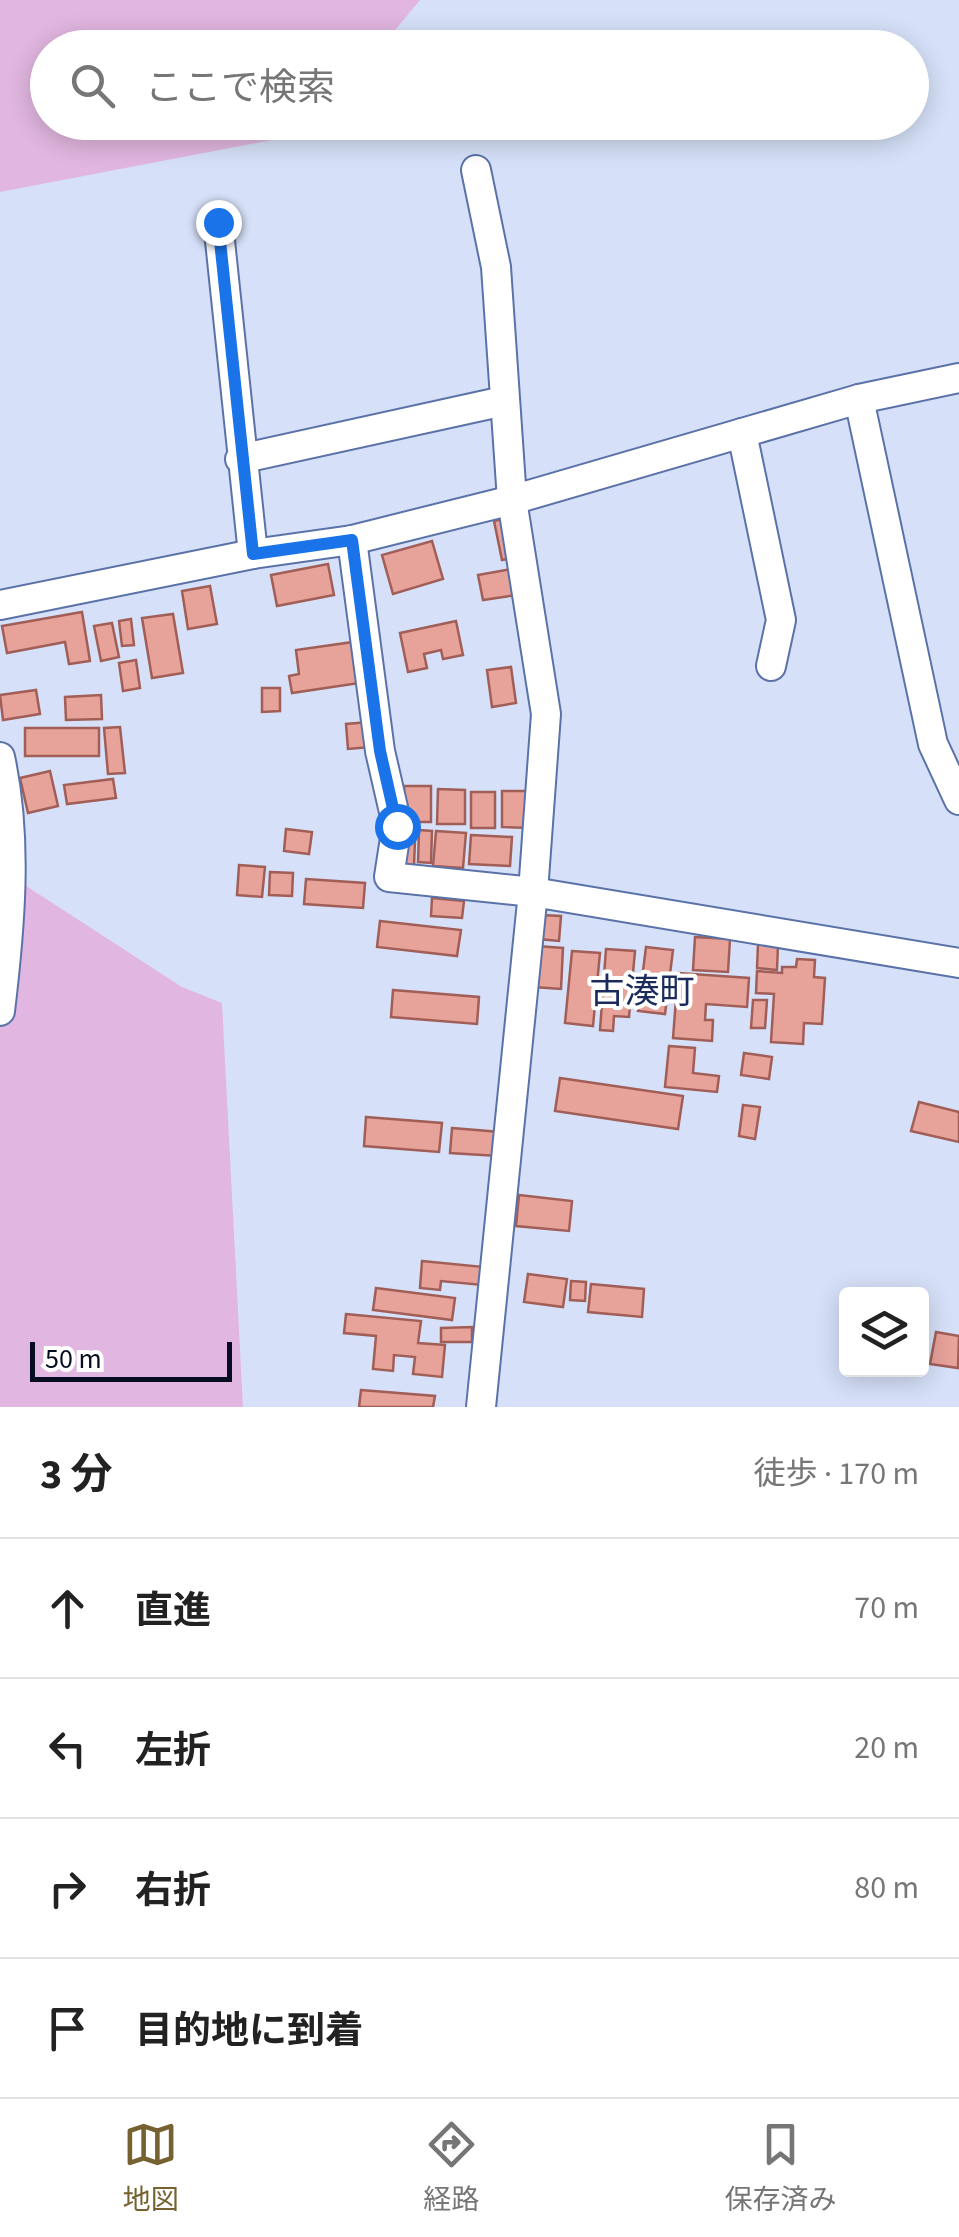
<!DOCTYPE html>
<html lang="ja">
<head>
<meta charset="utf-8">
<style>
	:root { --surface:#fff; --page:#f2f2f2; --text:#222; --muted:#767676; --line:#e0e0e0; --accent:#766130 }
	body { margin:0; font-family:"Source Sans 3","Noto Sans JP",sans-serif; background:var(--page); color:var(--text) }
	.controls { position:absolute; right:30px; bottom:30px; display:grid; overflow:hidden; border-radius:10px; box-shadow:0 5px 25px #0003 }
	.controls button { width:90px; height:90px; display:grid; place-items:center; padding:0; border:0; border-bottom:2px solid var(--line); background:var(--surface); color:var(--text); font:50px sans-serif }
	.scale { position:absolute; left:30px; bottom:25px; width:202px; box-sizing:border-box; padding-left:10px; border:5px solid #060d21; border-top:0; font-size:28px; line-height:35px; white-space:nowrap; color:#060d21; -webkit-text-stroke:8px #fff; paint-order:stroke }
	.stop { position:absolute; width:30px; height:30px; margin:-22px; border:8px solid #1a73e8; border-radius:50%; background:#fff }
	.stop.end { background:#1a73e8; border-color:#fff; box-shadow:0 2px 10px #0008 }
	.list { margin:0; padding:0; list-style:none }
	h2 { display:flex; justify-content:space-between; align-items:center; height:130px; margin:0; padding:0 40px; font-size:42px }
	h2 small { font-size:32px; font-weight:400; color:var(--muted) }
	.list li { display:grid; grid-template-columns:65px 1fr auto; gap:30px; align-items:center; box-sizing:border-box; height:140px; padding:0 40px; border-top:2px solid var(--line) }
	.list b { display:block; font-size:38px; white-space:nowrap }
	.list em { font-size:32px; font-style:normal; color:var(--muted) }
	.icon { flex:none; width:55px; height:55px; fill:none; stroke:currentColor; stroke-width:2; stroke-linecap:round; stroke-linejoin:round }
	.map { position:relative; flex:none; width:959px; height:1407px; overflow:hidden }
	.search { position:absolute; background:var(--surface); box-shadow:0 5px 25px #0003; left:30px; right:30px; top:30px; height:110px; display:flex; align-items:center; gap:25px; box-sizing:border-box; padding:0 35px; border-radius:55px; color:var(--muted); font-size:38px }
	.sheet { height:690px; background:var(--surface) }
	nav { display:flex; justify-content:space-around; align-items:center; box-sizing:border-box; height:140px; border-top:2px solid var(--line); background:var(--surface); font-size:28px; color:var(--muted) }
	nav a { display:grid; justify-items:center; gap:5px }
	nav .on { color:var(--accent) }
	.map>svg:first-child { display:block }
	.green { fill:#e1b6e0 }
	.building { fill:#e7a29a; stroke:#a15e57; stroke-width:2.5 }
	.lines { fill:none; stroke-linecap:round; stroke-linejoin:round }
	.minor-casing { stroke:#5b72a8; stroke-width:32 }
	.minor { stroke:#fff; stroke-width:28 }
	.route { stroke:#1a73e8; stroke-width:12 }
	.labels { text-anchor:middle; stroke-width:8; stroke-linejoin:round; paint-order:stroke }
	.neighbourhood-label { font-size:35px; fill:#1a2b5c; stroke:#fff }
</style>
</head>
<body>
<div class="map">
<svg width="959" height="1407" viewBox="0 0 959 1407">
	<rect width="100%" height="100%" fill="#d6e1f9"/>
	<g class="green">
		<polygon points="0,0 420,0 381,47 48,48 48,122 318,123 309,133 0,192"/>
		<polygon points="0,869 182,987 222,1003 243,1407 0,1407"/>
	</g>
	<g class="building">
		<polygon points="508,518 517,557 502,560 494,521"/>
		<polygon points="432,541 443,579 393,594 382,555"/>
		<polygon points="328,564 334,595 277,606 271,575"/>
		<polygon points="512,569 516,595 483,600 478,575"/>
		<polygon points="210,586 217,624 188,629 182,591"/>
		<polygon points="82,612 90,661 69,664 65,642 7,653 2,626"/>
		<polygon points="173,614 183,673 152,678 142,618"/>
		<polygon points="131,619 134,645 122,646 119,621"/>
		<polygon points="456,621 463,655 443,659 441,650 424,654 427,668 408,672 400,633"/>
		<polygon points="112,623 119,657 101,661 94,626"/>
		<polygon points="360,641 366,682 292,693 289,676 299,674 296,650"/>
		<polygon points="136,660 140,688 123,691 119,663"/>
		<polygon points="511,667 516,703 492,707 487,670"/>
		<polygon points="262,688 280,688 280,711 262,712"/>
		<polygon points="36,690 40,714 3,720 0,695"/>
		<polygon points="101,695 102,719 66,720 65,697"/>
		<polygon points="368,722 370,747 348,749 346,724"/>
		<polygon points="120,727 125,773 108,774 104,728"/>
		<rect x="25" y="728" width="74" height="28"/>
		<polygon points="50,771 58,806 28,813 20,778"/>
		<polygon points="113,779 116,798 67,804 64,785"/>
		<polygon points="404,786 431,786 431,822 405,822"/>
		<polygon points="438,789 465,790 465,824 437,824"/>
		<polygon points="502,791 528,791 528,828 502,827"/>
		<rect x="471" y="792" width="24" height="36"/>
		<polygon points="286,829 312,832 309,854 284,851"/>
		<polygon points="419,830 432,831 431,863 418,862"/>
		<polygon points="436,831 466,833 463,868 433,866"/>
		<polygon points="471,835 512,837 510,866 469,864"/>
		<polygon points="400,840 415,840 414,866 400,866"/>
		<polygon points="239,865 265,867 262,897 237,895"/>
		<polygon points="270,872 293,873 292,896 269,895"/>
		<polygon points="306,879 365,883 363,908 304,904"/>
		<polygon points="432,898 464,901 462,918 431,916"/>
		<polygon points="540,915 561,916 559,941 538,939"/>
		<polygon points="380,921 461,930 457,956 377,947"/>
		<polygon points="695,937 730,939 728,972 693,970"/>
		<polygon points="758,944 778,945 777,970 757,968"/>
		<polygon points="537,946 563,948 561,989 534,987"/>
		<polygon points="646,947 673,950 665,1014 638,1011"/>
		<polygon points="606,949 635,951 629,1017 614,1016 613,1031 600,1030"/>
		<polygon points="572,951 600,953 593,1026 565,1023"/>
		<polygon points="797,959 815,960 814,977 825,978 822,1024 804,1023 803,1044 771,1042 774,994 756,993 757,971 782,973 782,967 796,967"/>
		<polygon points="678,973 749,978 747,1007 706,1004 705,1020 713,1020 712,1041 673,1038"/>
		<polygon points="393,990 479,997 477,1024 391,1017"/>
		<polygon points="753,1000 767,1000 765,1028 751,1028"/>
		<polygon points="669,1046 695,1048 693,1073 719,1076 717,1092 665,1087"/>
		<polygon points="744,1053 772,1057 769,1079 741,1075"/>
		<polygon points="560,1078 683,1096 678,1129 555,1111"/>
		<polygon points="919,1102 959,1112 959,1142 911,1131"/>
		<polygon points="743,1105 760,1107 755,1139 739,1136"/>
		<polygon points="366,1117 442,1123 439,1152 364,1146"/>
		<polygon points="452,1128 500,1132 498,1156 450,1153"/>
		<polygon points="519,1195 572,1201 569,1231 516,1226"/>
		<polygon points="422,1261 484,1267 482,1285 441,1281 440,1290 420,1288"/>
		<polygon points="528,1274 567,1279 563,1307 524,1302"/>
		<polygon points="571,1281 586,1282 585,1301 570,1300"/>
		<polygon points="591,1284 644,1289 642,1317 588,1312"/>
		<polygon points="376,1288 455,1298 452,1320 373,1310"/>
		<polygon points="346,1314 421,1321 418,1343 445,1345 442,1377 413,1374 415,1357 394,1355 393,1371 373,1369 376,1336 344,1333"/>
		<polygon points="472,1327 472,1342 441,1342 441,1328"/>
		<polygon points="936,1332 959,1336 958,1368 930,1364"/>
		<polygon points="361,1390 435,1396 433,1407 359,1407"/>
	</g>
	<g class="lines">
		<g class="minor-casing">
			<g id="minor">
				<polyline points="218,222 253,554"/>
				<polyline points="859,399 933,744 959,800"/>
				<polyline points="742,433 781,620 771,666"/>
				<polyline points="240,459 504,401"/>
				<polyline points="352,540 380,751 397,825 389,877 533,892 546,714 512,500 496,267 476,170"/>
				<polyline points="0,605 253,554 352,540 512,500 859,399 959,378"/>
				<path d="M0,757C18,839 10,928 0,1011"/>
				<polyline points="481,1407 533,892 959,963"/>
			</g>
		</g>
		<use href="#minor" class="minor"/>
	</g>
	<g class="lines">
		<polyline class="route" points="218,222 253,554 352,540 380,751 397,826"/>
	</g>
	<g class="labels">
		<g class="neighbourhood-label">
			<text x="642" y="1003">古湊町</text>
		</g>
	</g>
</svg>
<div class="controls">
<button><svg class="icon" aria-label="layers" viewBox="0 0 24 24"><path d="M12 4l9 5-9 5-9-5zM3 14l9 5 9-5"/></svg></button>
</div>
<div class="scale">50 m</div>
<div class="stop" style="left:397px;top:826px"></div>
<div class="stop end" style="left:218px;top:222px"></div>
<div class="search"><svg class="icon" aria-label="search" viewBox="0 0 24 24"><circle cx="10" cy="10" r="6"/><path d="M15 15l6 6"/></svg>ここで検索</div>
</div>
<section class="sheet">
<h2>3 分<small>徒歩 · 170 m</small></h2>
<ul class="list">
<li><svg class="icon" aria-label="ahead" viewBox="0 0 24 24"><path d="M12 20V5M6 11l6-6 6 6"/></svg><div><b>直進</b></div><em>70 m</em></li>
<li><svg class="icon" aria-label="left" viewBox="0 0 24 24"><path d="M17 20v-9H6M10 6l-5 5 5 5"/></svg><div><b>左折</b></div><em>20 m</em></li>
<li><svg class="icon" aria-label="right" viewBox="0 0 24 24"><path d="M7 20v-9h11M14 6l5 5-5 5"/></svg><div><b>右折</b></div><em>80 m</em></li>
<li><svg class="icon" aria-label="arrive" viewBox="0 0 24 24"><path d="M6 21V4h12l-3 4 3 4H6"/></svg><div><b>目的地に到着</b></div></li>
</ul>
</section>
<nav>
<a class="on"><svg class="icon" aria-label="map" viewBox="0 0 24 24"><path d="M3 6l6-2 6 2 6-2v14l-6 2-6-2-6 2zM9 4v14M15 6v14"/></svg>地図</a>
<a><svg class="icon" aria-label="directions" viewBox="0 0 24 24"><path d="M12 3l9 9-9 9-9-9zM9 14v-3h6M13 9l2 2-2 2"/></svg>経路</a>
<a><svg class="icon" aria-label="saved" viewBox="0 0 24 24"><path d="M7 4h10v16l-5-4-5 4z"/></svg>保存済み</a>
</nav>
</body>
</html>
